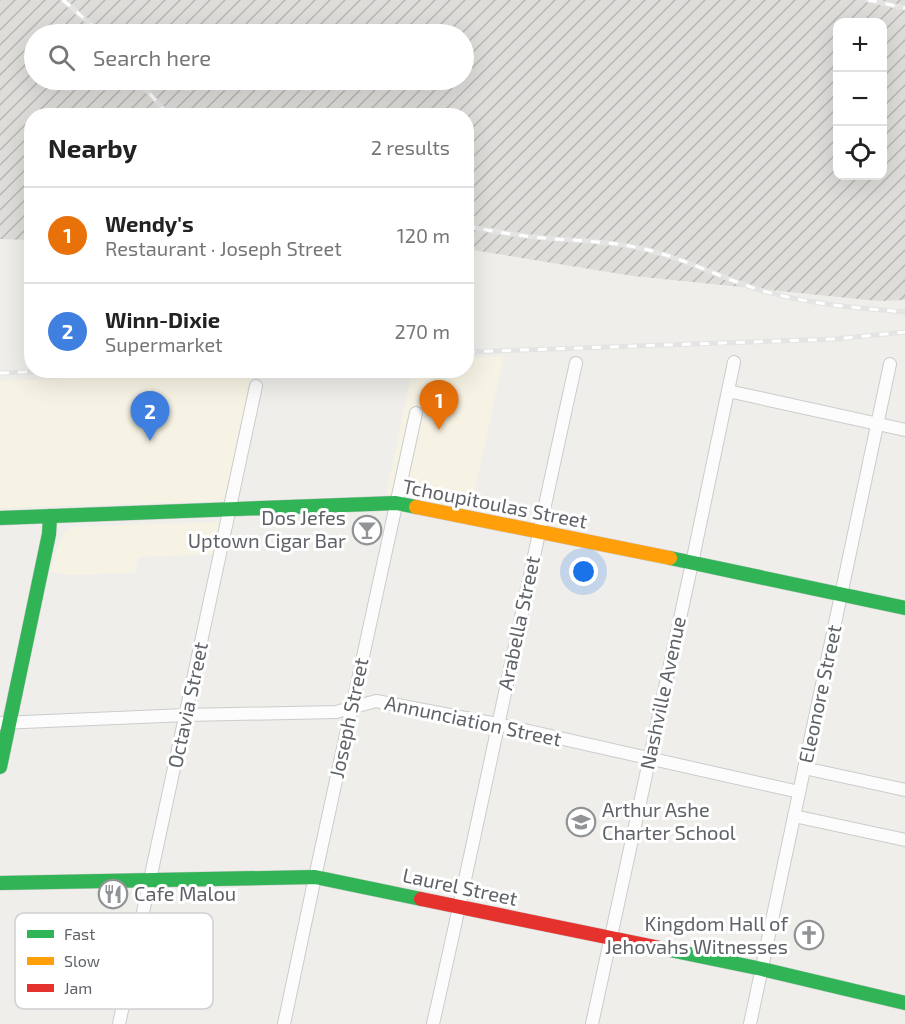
<!DOCTYPE html>
<html lang="en">
<head>
<meta charset="utf-8">
<style>
	:root { --surface:#fff; --page:#f6f6f6; --text:#222; --muted:#767676; --line:#e0e0e0; --accent:#919496 }
	body { margin:0; font-family:"Exo 2",sans-serif; background:var(--page); color:var(--text) }
	.controls { position:absolute; right:18px; top:18px; display:grid; overflow:hidden; border-radius:12px; box-shadow:0 6px 24px #0002 }
	.controls button { width:54px; height:54px; display:grid; place-items:center; padding:0; border:0; border-bottom:2px solid var(--line); background:var(--surface); color:var(--text); font:30px sans-serif }
	.you { position:absolute; left:584px; top:572px; width:21px; height:21px; margin:-15px; border:4px solid #fff; border-radius:50%; background:#1a73e8; box-shadow:0 0 0 9px #1a73e833 }
	.badge { display:grid; place-items:center; width:39px; height:39px; border-radius:50%; background:var(--accent); color:#fff; font-size:20px; font-weight:700 }
	.pin { position:absolute; translate:-50% -50px; filter:drop-shadow(0 2px 3px #0008) }
	.pin::after { content:''; position:absolute; top:32px; width:21px; height:18px; background:inherit; clip-path:polygon(0 0,100% 0,50% 100%) }
	.list { margin:0; padding:0; list-style:none }
	h2 { display:flex; justify-content:space-between; align-items:center; height:78px; margin:0; padding:0 24px; font-size:26px }
	h2 small { font-size:20px; font-weight:400; color:var(--muted) }
	.list li { display:grid; grid-template-columns:39px 1fr auto; gap:18px; align-items:center; box-sizing:border-box; height:96px; padding:0 24px; border-top:2px solid var(--line) }
	.list b { display:block; font-size:22px; white-space:nowrap }
	.list p { margin:0; font-size:20px; white-space:nowrap; color:var(--muted) }
	.list em { font-size:20px; font-style:normal; color:var(--muted) }
	.icon { flex:none; width:33px; height:33px; fill:none; stroke:currentColor; stroke-width:2; stroke-linecap:round; stroke-linejoin:round }
	.map { position:relative; flex:none; width:905px; height:1024px; overflow:hidden }
	.search { position:absolute; background:var(--surface); box-shadow:0 6px 24px #0002; left:24px; top:24px; width:450px; height:66px; display:flex; align-items:center; gap:15px; box-sizing:border-box; padding:0 21px; border-radius:33px; color:var(--muted); font-size:22px }
	.panel { position:absolute; background:var(--surface); box-shadow:0 6px 24px #0002; left:24px; top:108px; width:450px; height:270px; border-radius:24px }
	.map>svg:first-child { display:block }
	.commercial { fill:#f7f3e4 }
	.industrial { fill:url(#industrial-furrows); fill-rule:evenodd }
	.lines { fill:none; stroke-linecap:round; stroke-linejoin:round }
	.street-casing { stroke:#cbcccc; stroke-width:14 }
	.fast-casing { stroke:#cacacb; stroke-width:15 }
	.slow-casing { stroke:#cacacb; stroke-width:15 }
	.jam-casing { stroke:#cacacb; stroke-width:15 }
	.street { stroke:#fdfcfc; stroke-width:12 }
	.fast { stroke:#30b455; stroke-width:14 }
	.slow { stroke:#ff9f0a; stroke-width:14 }
	.jam { stroke:#e5322d; stroke-width:14 }
	.rail-casing { stroke:#e4e4e4; stroke-width:5 }
	.rail { stroke:#fff; stroke-width:3; stroke-dasharray:9; stroke-linecap:butt }
	.labels { text-anchor:middle; stroke-width:6; stroke-linejoin:round; paint-order:stroke }
	.street-label { font-size:20px; fill:#5f6368; stroke:#fff }
	.poi-label { font-size:20px; fill:#5f6368; stroke:#fff; text-anchor:end }
	.key { fill:#fff; stroke:#cfd0d2; stroke-width:1.5 }
	.key-label { font-size:16px; fill:#5f6368 }
</style>
</head>
<body>
<div class="map">
<svg width="905" height="1024" viewBox="0 0 905 1024">
	<defs>
		<pattern id="industrial-furrows" width="10" height="10" patternUnits="userSpaceOnUse" patternTransform="scale(1.5)"><rect width="10" height="10" fill="#dfddda"/><path d="M-1 1l2-2M0 10L10 0M9 11l2-2" fill="none" stroke="#b8b7b5"/></pattern>
	</defs>
	<rect width="100%" height="100%" fill="#efeeea"/>
	<g class="commercial">
		<polygon points="504,356 471,508 405,494 386,495 412,371 466,370 467,358"/>
		<polygon points="253,372 226,501 0,508 0,381"/>
		<polygon points="221,522 215,554 138,557 135,573 69,575 51,571 55,553 63,535 71,527"/>
	</g>
	<path class="industrial" d="M0,0H905V300L878,301L633,276L467,249L466,116H32L31,240L0,239ZM838,22H882V176H838ZM34,34H464V80H34Z"/>
	<g class="lines">
		<g class="street-casing">
			<g id="street">
				<polyline points="728,391 905,430"/>
				<polyline points="0,723 186,715 336,712 376,701 497,724 799,792"/>
				<polyline points="804,768 905,790"/>
				<polyline points="794,816 905,840"/>
				<polyline points="119,1024 256,386"/>
				<polyline points="284,1024 315,877 416,413"/>
				<path d="M433,1024C483,804 527,583 576,363"/>
				<polyline points="592,1024 692,563 734,362"/>
				<polyline points="750,1024 890,364"/>
			</g>
		</g>
		<g class="fast-casing">
			<g id="fast">
				<polyline points="0,518 396,503 416,507"/>
				<polyline points="670,558 905,608"/>
				<polyline points="0,767 49,534 50,516"/>
				<polyline points="0,883 315,877 421,899"/>
				<polyline points="665,949 762,969 905,1003"/>
			</g>
		</g>
		<g class="slow-casing">
			<polyline id="slow" points="416,507 670,558"/>
		</g>
		<g class="jam-casing">
			<polyline id="jam" points="421,899 665,949"/>
		</g>
		<use href="#street" class="street"/>
		<use href="#fast" class="fast"/>
		<use href="#slow" class="slow"/>
		<use href="#jam" class="jam"/>
		<g class="rail-casing">
			<g id="rail">
				<polyline points="63,0 87,21 101,34"/>
				<polyline points="868,0 905,8"/>
				<polyline points="138,80 169,116"/>
				<path d="M466,226C492,231 518,236 544,238C577,241 611,241 644,249C684,258 721,278 760,290C808,304 856,308 905,312"/>
				<polyline points="466,352 836,339 905,332"/>
				<polyline points="0,373 79,370"/>
			</g>
		</g>
		<use href="#rail" class="rail"/>
	</g>
	<defs>
		<g id="bar-ring" transform="scale(1.5)"><circle r="9.5" fill="#fff" stroke="#919496" stroke-width="1.5"/><path d="M-6-5H6L.8 .8V4.5H3.5V6h-7V4.5H-.8V.8Z" fill="#919496"/></g>
		<g id="school-ring" transform="scale(1.5)"><circle r="9.5" fill="#fff" stroke="#919496" stroke-width="1.5"/><path d="M0-5L7-2L0 1L-7-2ZM-4 1L0 2.5L4 1V4Q0 6-4 4Z" fill="#919496"/></g>
		<g id="restaurant-ring" transform="scale(1.5)"><circle r="9.5" fill="#fff" stroke="#919496" stroke-width="1.5"/><path d="M-5-6h1v4h1v-4h1v4h1v-4h1v5L-1.5 .5V6h-2V.5L-5-1ZM5-6V6H3V1.5H1.5Q1.5-4 5-6Z" fill="#919496"/></g>
		<g id="church-ring" transform="scale(1.5)"><circle r="9.5" fill="#fff" stroke="#919496" stroke-width="1.5"/><path d="M-1.2-6h2.4v3.5h3.3v2.4h-3.3V6h-2.4V-.1h-3.3v-2.4h3.3Z" fill="#919496"/></g>
	</defs>
	<g fill-rule="evenodd">
		<use href="#bar-ring" x="367" y="530"/>
		<use href="#school-ring" x="581" y="822"/>
		<use href="#restaurant-ring" x="113" y="894"/>
		<use href="#church-ring" x="809" y="935"/>
	</g>
	<g class="labels">
		<g class="street-label">
			<text transform="translate(495 504) rotate(11)" y="7">Tchoupitoulas Street</text>
			<text transform="translate(519 623) rotate(-78)" y="7">Arabella Street</text>
			<text transform="translate(663 693) rotate(-78)" y="7">Nashville Avenue</text>
			<text transform="translate(820 694) rotate(-78)" y="7">Eleonore Street</text>
			<text transform="translate(188 705) rotate(-78)" y="7">Octavia Street</text>
			<text transform="translate(349 718) rotate(-78)" y="7">Joseph Street</text>
			<text transform="translate(473 721) rotate(12)" y="7">Annunciation Street</text>
			<text transform="translate(460 887) rotate(12)" y="7">Laurel Street</text>
		</g>
		<g class="poi-label">
			<text x="346" y="525">Dos Jefes<tspan x="346" dy="23">Uptown Cigar Bar</tspan></text>
			<text x="602" y="817" text-anchor="start">Arthur Ashe<tspan x="602" dy="23">Charter School</tspan></text>
			<text x="134" y="901" text-anchor="start">Cafe Malou</text>
			<text x="788" y="931">Kingdom Hall of<tspan x="788" dy="23">Jehovahs Witnesses</tspan></text>
		</g>
	</g>
	<rect x="15" y="913" width="198" height="96" rx="9" class="key"/>
	<rect x="27" y="930" width="27" height="8" fill="#30b455"/>
	<rect x="27" y="957" width="27" height="8" fill="#ff9f0a"/>
	<rect x="27" y="984" width="27" height="8" fill="#e5322d"/>
	<g class="key-label">
		<text x="64" y="940">Fast</text>
		<text x="64" y="967">Slow</text>
		<text x="64" y="994">Jam</text>
	</g>
</svg>
<div class="controls">
<button>+</button>
<button>−</button>
<button><svg class="icon" aria-label="locate" viewBox="0 0 24 24"><circle cx="12" cy="12" r="6"/><path d="M12 2v4M12 18v4M2 12h4M18 12h4"/></svg></button>
</div>
<div class="you"></div>
<div class="pin badge" style="left:439px;top:430px;background:#e8710a">1</div>
<div class="pin badge" style="left:150px;top:441px;background:#3f7fe0">2</div>
<div class="search"><svg class="icon" aria-label="search" viewBox="0 0 24 24"><circle cx="10" cy="10" r="6"/><path d="M15 15l6 6"/></svg>Search here</div>
<section class="panel">
<h2>Nearby<small>2 results</small></h2>
<ul class="list">
<li><span class="badge" style="background:#e8710a">1</span><div><b>Wendy's</b><p>Restaurant · Joseph Street</p></div><em>120 m</em></li>
<li><span class="badge" style="background:#3f7fe0">2</span><div><b>Winn-Dixie</b><p>Supermarket</p></div><em>270 m</em></li>
</ul>
</section>
</div>
</body>
</html>
